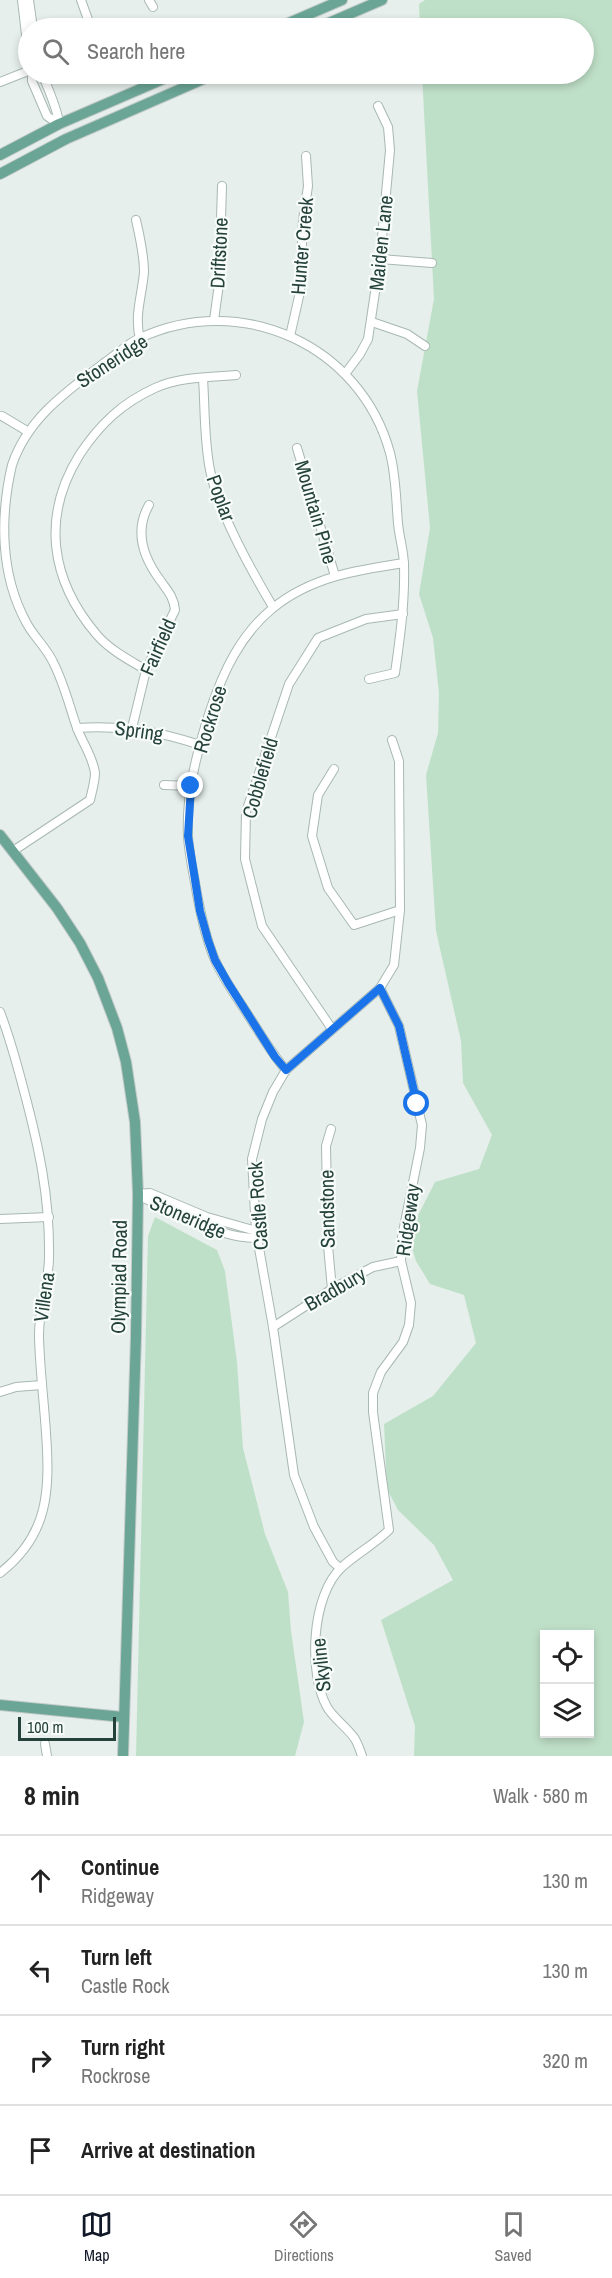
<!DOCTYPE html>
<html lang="en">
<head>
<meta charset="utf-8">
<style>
	:root { --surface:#fff; --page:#f2f2f2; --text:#222; --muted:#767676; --line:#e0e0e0; --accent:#111827 }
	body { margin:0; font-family:"Archivo Narrow",sans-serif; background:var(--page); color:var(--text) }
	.controls { position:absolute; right:18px; bottom:18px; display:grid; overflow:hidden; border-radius:0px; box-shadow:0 3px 9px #0003 }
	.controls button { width:54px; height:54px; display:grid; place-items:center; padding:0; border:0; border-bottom:2px solid var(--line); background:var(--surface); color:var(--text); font:30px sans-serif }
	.scale { position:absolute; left:18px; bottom:15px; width:98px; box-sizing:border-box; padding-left:6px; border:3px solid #24423a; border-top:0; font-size:16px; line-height:21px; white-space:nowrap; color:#24423a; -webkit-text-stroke:4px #f7fbf9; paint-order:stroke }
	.stop { position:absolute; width:18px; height:18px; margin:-14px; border:4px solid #1a73e8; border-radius:50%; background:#fff }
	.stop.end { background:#1a73e8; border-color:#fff; box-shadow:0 2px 6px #0008 }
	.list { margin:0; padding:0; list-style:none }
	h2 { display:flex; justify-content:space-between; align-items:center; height:78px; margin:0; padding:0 24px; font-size:26px }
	h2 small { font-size:20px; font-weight:400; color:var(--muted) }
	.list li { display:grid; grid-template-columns:39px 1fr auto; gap:18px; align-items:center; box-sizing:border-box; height:90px; padding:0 24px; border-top:2px solid var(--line) }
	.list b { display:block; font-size:22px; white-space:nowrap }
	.list p { margin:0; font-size:20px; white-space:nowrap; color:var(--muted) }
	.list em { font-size:20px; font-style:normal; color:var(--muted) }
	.icon { flex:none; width:33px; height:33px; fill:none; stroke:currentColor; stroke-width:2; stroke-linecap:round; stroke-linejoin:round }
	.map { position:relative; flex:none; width:612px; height:1756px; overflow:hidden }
	.search { position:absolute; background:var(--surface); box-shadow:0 3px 9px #0003; left:18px; right:18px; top:18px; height:66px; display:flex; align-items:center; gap:15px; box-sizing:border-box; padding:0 21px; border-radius:33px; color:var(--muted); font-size:22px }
	.sheet { height:438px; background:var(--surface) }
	nav { display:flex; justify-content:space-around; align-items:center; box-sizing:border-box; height:84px; border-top:2px solid var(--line); background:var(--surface); font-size:16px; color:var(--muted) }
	nav a { display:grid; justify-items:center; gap:3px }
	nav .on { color:var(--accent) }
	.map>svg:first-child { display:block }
	.green { fill:#bfe0c8; fill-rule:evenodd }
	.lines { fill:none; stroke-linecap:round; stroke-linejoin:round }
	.minor-casing { stroke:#a8b8b2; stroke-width:10 }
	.major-casing { stroke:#c2cac8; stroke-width:12 }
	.minor { stroke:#fff; stroke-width:8 }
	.major { stroke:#6aa596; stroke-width:10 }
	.route { stroke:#1a73e8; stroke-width:8 }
	.labels { text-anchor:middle; stroke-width:4.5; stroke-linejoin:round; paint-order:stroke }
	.street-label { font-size:20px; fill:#24423a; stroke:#f7fbf9 }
</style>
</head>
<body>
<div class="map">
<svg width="612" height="1756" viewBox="0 0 612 1756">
	<rect width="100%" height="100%" fill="#e6efeb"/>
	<g class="green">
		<path d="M425,0H612V1756H414L415,1726L381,1620L453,1580L434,1545L398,1510L387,1489L384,1424L433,1396L476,1343L464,1295L430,1284L416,1261L408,1235L435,1182L479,1169L492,1135L463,1083L461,1041L436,931L426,775L438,733L439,693L433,638L419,594L430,528L417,391L434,299L422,74H584V28H420L419,4ZM544,1634H590V1734H544Z"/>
		<polygon points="155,1217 217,1250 225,1271 237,1362 243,1448 265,1534 288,1592 291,1631 304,1722 295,1756 136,1756 148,1236"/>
	</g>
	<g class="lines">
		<g class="minor-casing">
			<g id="minor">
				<polyline points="22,0 28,52"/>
				<polyline points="29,0 33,28"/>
				<polyline points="81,0 91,28"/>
				<polyline points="149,0 153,7"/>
				<polyline points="32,74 32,81 47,116 59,124"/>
				<path d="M42,74C48,88 58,110 59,124"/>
				<polyline points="0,82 28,71"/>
				<path d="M136,220C140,238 144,254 144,272C142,296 134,315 140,339"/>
				<polyline points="380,259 432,263"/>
				<polyline points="214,320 219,284 222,186"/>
				<polyline points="372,322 407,334 425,346"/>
				<polyline points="290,336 300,292 303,220 308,186 306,156"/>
				<polyline points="345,374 360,354 368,339 380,259 390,150 388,127 378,106"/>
				<path d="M203,378C205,408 204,440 210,470C218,512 251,570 273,607"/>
				<polyline points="2,416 27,431"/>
				<polyline points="297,448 335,576"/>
				<path d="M146,670C129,660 110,650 97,635C50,580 41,516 80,454C100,424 122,403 155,388C179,377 210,377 236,375"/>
				<path d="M77,728C121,725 158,731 200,745"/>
				<path d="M132,728L146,670L175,610C174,597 167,590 160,580C143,557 134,531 149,505"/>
				<polyline points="334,769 318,795 312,836 328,888 354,925 400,910"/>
				<polyline points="164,785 191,786"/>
				<path d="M13,851L90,800C92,791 95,781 95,773C93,757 82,742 77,728C69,705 64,683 53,662C46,647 33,636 26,622C0,574 0,516 12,465C28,418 66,392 104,363C116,355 127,344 140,338C241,291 361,345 390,453C396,476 396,500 398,523C399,537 404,551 404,566C405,602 400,638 395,673L369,679"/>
				<path d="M0,1012C10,1038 17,1064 24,1091C39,1147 50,1198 49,1257C49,1284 38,1310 39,1338C40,1370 44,1402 46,1433C50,1490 49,1535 0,1573"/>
				<polyline points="332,1029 262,926 245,859 246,812 289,684 318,638 366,619 403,614"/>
				<path d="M286,1070C272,1054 262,1036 250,1018C238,999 224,980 215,960C206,939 201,916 197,894C194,875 189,855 188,836C186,793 197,751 210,711C223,672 240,635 273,608C311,577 357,570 404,563"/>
				<polyline points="331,1129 326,1146 328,1246 332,1289"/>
				<path d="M138,1194C149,1203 163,1206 176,1212C206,1225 224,1238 258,1238"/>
				<polyline points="138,1194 150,1193 207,1217 256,1231"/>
				<polyline points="0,1219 49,1217"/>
				<polyline points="273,1327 332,1289 373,1267 401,1261"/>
				<polyline points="0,1392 16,1387 42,1385"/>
				<polyline points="340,1568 333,1562 314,1527 294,1475 273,1327 256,1231 252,1159 262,1119 273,1092 286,1070 380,988 394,965 400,910 399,761 392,740"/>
				<polyline points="45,1744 47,1756"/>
				<path d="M362,1756C360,1750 358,1744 355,1739C347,1727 334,1719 327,1707C308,1673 311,1595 342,1567C356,1554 375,1544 389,1530L373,1412V1393L381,1372L403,1342L409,1325L411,1303L401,1261L402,1237L420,1148L422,1125L399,1026L380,988"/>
			</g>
		</g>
		<g class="major-casing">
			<g id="major">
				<polyline points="277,28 342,0"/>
				<polyline points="317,28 382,0"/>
				<polyline points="0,155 59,124 175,74"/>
				<polyline points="0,174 66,139 215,74"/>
				<polyline points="0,835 57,908 80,943 98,978 117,1028 126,1062 135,1122 138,1194 136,1336 123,1756"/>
				<polyline points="0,1705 123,1717"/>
			</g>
		</g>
		<use href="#minor" class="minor"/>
		<use href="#major" class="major"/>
	</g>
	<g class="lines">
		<polyline class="route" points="191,786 188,836 200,911 208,940 215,960 228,983 275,1057 286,1070 380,988 399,1026 417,1104"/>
	</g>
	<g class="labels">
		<g class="street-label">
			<text transform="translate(381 243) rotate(-84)" y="7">Maiden Lane</text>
			<text transform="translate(302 246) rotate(-85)" y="7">Hunter Creek</text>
			<text transform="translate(219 253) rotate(-87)" y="7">Driftstone</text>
			<text transform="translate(112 361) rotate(-33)" y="7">Stoneridge</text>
			<text transform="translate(221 498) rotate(70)" y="7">Poplar</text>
			<text transform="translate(316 512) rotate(74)" y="7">Mountain Pine</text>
			<text transform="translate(158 647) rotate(-66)" y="7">Fairfield</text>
			<text transform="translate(210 719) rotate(-73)" y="7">Rockrose</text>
			<text transform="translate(139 731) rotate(8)" y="7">Spring</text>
			<text transform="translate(260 778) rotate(-74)" y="7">Cobblefield</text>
			<text transform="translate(258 1206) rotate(-94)" y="7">Castle Rock</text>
			<text transform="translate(327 1209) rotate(-91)" y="7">Sandstone</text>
			<text transform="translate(188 1217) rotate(23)" y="7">Stoneridge</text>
			<text transform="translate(408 1220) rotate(-82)" y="7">Ridgeway</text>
			<text transform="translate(119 1277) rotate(-89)" y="7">Olympiad Road</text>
			<text transform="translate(335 1289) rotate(-30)" y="7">Bradbury</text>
			<text transform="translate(44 1297) rotate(-82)" y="7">Villena</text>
			<text transform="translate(321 1665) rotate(-96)" y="7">Skyline</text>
		</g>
	</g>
</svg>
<div class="controls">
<button><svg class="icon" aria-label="locate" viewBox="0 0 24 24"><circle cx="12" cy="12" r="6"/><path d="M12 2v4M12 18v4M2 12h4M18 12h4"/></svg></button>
<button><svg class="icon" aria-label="layers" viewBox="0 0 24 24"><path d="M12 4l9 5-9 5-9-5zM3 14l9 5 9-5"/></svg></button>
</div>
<div class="scale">100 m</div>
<div class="stop" style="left:417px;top:1104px"></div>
<div class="stop end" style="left:191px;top:786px"></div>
<div class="search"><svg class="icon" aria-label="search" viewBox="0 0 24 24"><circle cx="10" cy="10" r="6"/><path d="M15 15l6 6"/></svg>Search here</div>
</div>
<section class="sheet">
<h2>8 min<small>Walk · 580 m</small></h2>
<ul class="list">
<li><svg class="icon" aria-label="ahead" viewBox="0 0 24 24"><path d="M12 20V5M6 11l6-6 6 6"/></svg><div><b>Continue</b><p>Ridgeway</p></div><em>130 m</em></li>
<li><svg class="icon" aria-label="left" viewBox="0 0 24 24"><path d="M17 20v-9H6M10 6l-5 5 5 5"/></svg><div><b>Turn left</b><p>Castle Rock</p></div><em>130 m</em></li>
<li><svg class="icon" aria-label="right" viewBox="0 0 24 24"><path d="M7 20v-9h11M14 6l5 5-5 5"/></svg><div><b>Turn right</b><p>Rockrose</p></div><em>320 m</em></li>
<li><svg class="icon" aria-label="arrive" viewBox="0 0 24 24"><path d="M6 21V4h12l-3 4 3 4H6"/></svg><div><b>Arrive at destination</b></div></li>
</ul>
</section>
<nav>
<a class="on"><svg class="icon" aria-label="map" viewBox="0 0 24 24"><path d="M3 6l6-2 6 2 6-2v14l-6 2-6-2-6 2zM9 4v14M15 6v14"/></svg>Map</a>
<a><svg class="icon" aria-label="directions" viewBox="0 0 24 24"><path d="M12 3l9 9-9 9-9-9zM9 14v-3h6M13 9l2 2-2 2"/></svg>Directions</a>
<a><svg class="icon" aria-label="saved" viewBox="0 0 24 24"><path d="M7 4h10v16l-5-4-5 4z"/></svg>Saved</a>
</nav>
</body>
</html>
